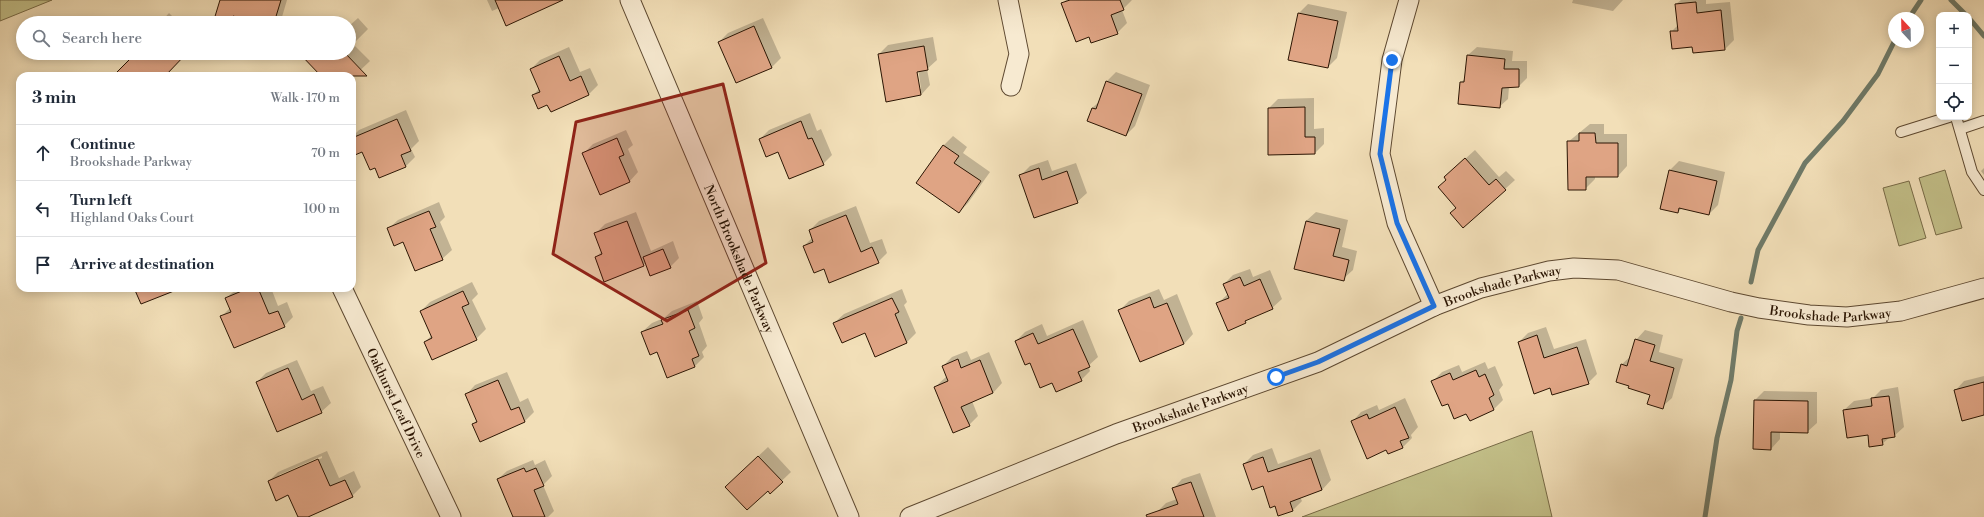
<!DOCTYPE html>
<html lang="en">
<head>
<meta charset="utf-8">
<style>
	:root { --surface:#fff; --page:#f2f2f3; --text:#1f2937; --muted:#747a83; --line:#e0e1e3 }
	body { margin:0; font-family:"Libre Bodoni",serif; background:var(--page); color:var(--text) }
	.controls { position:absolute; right:12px; top:12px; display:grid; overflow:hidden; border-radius:8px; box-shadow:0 2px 10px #0003 }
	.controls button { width:36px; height:36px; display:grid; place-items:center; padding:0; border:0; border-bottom:1px solid var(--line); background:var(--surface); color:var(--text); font:20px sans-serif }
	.compass { position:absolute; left:1888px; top:12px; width:36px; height:36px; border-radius:50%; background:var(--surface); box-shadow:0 2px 10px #0003; rotate:338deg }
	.stop { position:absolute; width:12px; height:12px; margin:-9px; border:3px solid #1a73e8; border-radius:50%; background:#fff }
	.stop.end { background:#1a73e8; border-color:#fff; box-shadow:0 1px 4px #0008 }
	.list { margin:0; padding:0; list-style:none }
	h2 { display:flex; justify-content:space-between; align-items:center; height:52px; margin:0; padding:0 16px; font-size:17px }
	h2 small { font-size:13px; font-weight:400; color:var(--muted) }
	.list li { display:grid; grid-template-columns:26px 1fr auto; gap:12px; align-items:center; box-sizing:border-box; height:56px; padding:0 16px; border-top:1px solid var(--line) }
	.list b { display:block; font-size:15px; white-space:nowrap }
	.list p { margin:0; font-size:13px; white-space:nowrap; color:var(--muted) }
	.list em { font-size:13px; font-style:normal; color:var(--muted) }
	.icon { flex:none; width:22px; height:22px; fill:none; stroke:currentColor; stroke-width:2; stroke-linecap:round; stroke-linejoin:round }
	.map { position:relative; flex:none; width:1984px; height:517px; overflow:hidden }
	.search { position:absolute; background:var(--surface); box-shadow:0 2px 10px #0003; left:16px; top:16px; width:340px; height:44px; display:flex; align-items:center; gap:10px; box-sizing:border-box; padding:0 14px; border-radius:22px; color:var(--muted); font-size:15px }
	.panel { position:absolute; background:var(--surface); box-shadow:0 2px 10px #0003; left:16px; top:72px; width:340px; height:220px; border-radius:12px }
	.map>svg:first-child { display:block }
	.green { fill:#c3c089; stroke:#776a46 }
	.shadow { fill:#0003; fill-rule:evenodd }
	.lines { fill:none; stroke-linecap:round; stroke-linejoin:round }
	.stream { stroke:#6f7a68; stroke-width:5 }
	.building { fill:#dfa484; stroke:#2b1503 }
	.lane-casing { stroke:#5d4830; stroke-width:12 }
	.street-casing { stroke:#5d4830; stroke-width:21 }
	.lane { stroke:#f7ead1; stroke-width:10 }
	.street { stroke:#f7ead1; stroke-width:19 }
	.route { stroke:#1a73e8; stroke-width:5 }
	.marked { fill:#8f2418; fill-opacity:0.2; stroke:#8f2418; stroke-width:3; stroke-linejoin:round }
	.labels { text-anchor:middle; stroke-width:3.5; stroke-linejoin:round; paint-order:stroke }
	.street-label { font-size:13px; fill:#2b1503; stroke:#f7ead1 }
</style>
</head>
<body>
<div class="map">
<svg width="1984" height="517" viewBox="0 0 1984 517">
	<rect width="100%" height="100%" fill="#f2dfb8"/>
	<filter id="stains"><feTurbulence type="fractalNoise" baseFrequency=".005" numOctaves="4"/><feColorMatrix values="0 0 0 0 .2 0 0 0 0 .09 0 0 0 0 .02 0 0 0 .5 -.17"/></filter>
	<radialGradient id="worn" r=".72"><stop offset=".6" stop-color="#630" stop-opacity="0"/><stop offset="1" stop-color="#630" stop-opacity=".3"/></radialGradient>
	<g class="green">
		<polygon points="0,0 52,0 0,21"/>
		<polygon points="1945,170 1962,228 1936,235 1919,178"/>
		<polygon points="1909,181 1926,238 1899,246 1883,188"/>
		<polygon points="1532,431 1552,517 1302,517"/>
	</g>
	<g class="shadow">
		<polygon points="221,0 287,0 282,17 276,23 260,23 238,17 237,23 214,23"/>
		<polygon points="487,0 556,0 499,8 492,11"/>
		<polygon points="1066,0 1132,0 1122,10 1127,23 1117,33 1063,3"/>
		<polygon points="1573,0 1623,0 1613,11 1572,3"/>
		<polygon points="1681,0 1706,0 1706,4 1730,2 1734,40 1725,49 1693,46 1671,32 1678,25 1676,4"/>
		<polygon points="1308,4 1347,12 1337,58 1328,67 1299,13"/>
		<polygon points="169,13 179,23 160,23"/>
		<polygon points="358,18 368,29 353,44 370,61 352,78 352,76 322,76 309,53 349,53 349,26"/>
		<polygon points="763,18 781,58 772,67 736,82 719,42 728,33"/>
		<path d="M933,37L937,60L927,69L930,85L921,95L887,101L879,54L888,45ZM916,67H918L921,89H919Z"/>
		<polygon points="569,47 580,72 590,68 598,85 589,94 548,103 533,95 539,89 531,69 540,60"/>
		<polygon points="1477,47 1513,51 1512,61 1527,61 1527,78 1519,86 1509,87 1508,99 1499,107 1461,82 1466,78 1468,55"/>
		<polygon points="1116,72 1150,85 1135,126 1126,135 1092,108 1100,101 1107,81"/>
		<polygon points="1314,98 1314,129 1324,128 1324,144 1315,153 1269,154 1269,108 1278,99"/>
		<polygon points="406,110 419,141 411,149 415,157 406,166 379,177 375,167 363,151 352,146 352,137 359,130"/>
		<polygon points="810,113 817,131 821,129 832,155 823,164 778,150 760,139 769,130"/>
		<polygon points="1590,124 1604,124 1604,134 1627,134 1627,166 1618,176 1595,176 1595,179 1585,189 1568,142"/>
		<polygon points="626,130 633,145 628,149 638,172 629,182 584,153 593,144"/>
		<polygon points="953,136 967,147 963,153 990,172 968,203 959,212 943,146"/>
		<polygon points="1475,150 1499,177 1506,171 1515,180 1463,227 1457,208 1455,168"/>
		<polygon points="1048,160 1052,171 1076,163 1087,193 1077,202 1021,175 1030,166"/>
		<polygon points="1679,161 1725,172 1718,205 1709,214 1682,208 1678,212 1670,170"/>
		<polygon points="1984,168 1984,175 1981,171"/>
		<polygon points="439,202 445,217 440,222 452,250 442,259 404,241 388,229 398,220"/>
		<polygon points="856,206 870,243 882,239 887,253 878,262 825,268 804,246 813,237 810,230 819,221"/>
		<polygon points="636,212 651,251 673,241 679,258 670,267 646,263 643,265 596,257 602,251 595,234 605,224"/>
		<polygon points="1316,212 1348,220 1342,247 1357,251 1353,270 1343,279 1306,221"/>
		<polygon points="1250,269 1253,277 1270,270 1282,299 1272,308 1228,329 1217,304 1228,294 1224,284 1233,275"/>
		<polygon points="472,282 478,294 472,300 486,329 476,339 425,342 432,335 421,311 430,302"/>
		<polygon points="238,288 271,288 278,306 287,302 293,317 284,326 222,316 230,308 226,298"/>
		<polygon points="902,289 907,302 904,305 916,333 907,342 875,355 865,332 834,323 844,314"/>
		<polygon points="1159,289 1164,300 1177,294 1193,334 1184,344 1120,310 1129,301"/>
		<polygon points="697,301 703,318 699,323 707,346 702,352 704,357 695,366 642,332 652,323 664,318 672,311"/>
		<polygon points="1083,320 1098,357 1088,366 1090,371 1081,380 1053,381 1030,362 1016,341 1025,332 1042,324 1047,336"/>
		<polygon points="1546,327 1554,349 1586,339 1597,374 1588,383 1551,387 1519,342 1528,333"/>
		<polygon points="1645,330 1663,335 1659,352 1683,359 1672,398 1662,407 1651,394 1630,385 1621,365 1631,356 1636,340"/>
		<polygon points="967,351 971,360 989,352 1002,383 993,393 972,401 978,416 969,425 935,387 947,376 943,366 952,357"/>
		<polygon points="297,360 311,391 323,386 331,403 321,412 257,382 266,373"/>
		<polygon points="1485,362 1488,369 1495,366 1503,385 1499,390 1503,400 1494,409 1470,420 1467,412 1448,402 1432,382 1442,372 1459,365 1462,372"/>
		<polygon points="507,372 520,402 528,398 534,412 525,421 480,441 473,424 477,420 466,395 475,385"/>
		<polygon points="1984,376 1984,414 1955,391 1964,381"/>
		<polygon points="1898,387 1904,427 1894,436 1890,437 1882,444 1869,434 1844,410 1854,401 1873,398 1881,390"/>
		<polygon points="1764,391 1817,392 1817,423 1807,432 1780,432 1780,439 1771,449 1755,400"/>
		<polygon points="1405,398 1418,427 1411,435 1412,438 1403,447 1389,453 1387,449 1352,422 1361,412 1377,405 1379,410"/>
		<polygon points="768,447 791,472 770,492 768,490 735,478"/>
		<polygon points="1272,448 1278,464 1320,449 1331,480 1322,490 1300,497 1302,501 1293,510 1275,505 1263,485 1244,464 1253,455"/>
		<path d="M327,451L339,478L354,471L361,487L352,496L305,517H299L289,494L269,481L278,472ZM322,456V458L279,477V475Z"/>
		<polygon points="533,460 535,465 545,460 552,476 543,485 554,511 548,517 512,517 513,514 498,479 507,471"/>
		<polygon points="1200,473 1216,517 1159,517 1157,512 1166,503 1177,499 1173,489 1182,479"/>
	</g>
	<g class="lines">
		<g class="stream">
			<polyline points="1951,0 1966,15"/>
			<polyline points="1909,18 1921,0"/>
			<polyline points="1969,18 1984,36"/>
			<polyline points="1751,282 1758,250 1805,163 1843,121 1878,74 1894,42"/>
			<polyline points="1705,517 1717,438 1731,380 1737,331 1741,318"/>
		</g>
	</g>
	<g class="building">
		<polygon points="220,0 281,0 274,23 257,23 233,16 231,23 213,23"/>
		<polygon points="495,0 563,0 506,26"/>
		<polygon points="1070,0 1120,0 1124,10 1111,15 1118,34 1091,43 1089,37 1076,42 1061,3"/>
		<polygon points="1696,2 1697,13 1721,10 1725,50 1693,53 1692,47 1672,49 1670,31 1678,31 1675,4"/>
		<polygon points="1298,13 1338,21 1328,68 1288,60"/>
		<polygon points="754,26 772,68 736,83 718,42"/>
		<polygon points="924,46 928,70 917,72 921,95 886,102 878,54"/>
		<polygon points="136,53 187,53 165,76 113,76"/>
		<polygon points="299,53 345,53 367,76 321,76"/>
		<polygon points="1467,55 1505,59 1504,69 1519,69 1519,87 1502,88 1500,108 1458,104 1460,82 1464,82"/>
		<polygon points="559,56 570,81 581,76 589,95 551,112 547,105 538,109 532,95 540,92 530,69"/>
		<polygon points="1106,81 1142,94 1126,136 1087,121 1092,108 1096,109"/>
		<polygon points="1305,107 1305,137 1315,137 1315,154 1268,155 1268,108"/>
		<polygon points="397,119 411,151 401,155 406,167 379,178 375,168 370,170 362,152 355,155 352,148 352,138"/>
		<polygon points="801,121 808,139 812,138 824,165 789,179 778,152 766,157 759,139"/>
		<polygon points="1579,133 1595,133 1596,143 1618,143 1618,177 1586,177 1586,190 1568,190 1567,141 1579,141"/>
		<polygon points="617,138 624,155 619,157 630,182 600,195 582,153"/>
		<polygon points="943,145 959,156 954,163 981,181 959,213 916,183"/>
		<polygon points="1465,158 1489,185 1496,179 1506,190 1463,228 1450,213 1456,208 1438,187 1446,180 1444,177"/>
		<polygon points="1039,168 1042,180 1067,171 1078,203 1034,218 1019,175"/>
		<polygon points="1669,170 1717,181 1709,215 1679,208 1678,213 1660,209"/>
		<polygon points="429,211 436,227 430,229 443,260 415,271 403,242 394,246 387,228"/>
		<polygon points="846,215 861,252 872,247 879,263 829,283 824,269 814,273 803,246 813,242 809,230"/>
		<polygon points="627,221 644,266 604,282 595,257 602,254 594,233"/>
		<polygon points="1306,221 1340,229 1333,256 1349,260 1344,281 1294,269"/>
		<polygon points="663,249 671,268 650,276 643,257"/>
		<polygon points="1240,277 1244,286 1260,279 1273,309 1245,321 1246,323 1228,331 1216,303 1229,298 1223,284"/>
		<polygon points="134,288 179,288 179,289 141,304"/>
		<polygon points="249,288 258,288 269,314 278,311 285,327 234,348 220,316 231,312 225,298"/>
		<polygon points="463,291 469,304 462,307 477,340 432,360 424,342 432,338 420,311"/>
		<polygon points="1150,297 1154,308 1167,303 1184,344 1140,362 1118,310"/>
		<polygon points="892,298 899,312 895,314 907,343 875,357 865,333 842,343 833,323"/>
		<polygon points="688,310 695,328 689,331 699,356 692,359 695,367 667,378 657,352 650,355 641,332 663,324 661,320"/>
		<polygon points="1073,329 1090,367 1078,372 1082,381 1056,392 1052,383 1040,388 1030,363 1025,365 1015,341 1033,333 1038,344"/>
		<polygon points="1537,335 1544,358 1577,347 1589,384 1552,395 1550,388 1534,394 1518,342"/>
		<polygon points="1635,339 1655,345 1650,361 1674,368 1663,409 1647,404 1650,395 1628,388 1629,386 1616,382 1621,364 1627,366"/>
		<polygon points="958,359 961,368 980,360 993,393 961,407 970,426 953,433 934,387 948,381 942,366"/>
		<polygon points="288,368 302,400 314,394 322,413 277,432 256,382"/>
		<polygon points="1476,370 1479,377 1485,374 1494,395 1489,398 1494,410 1470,421 1466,414 1454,419 1448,404 1442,406 1431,381 1450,373 1453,380"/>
		<polygon points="498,380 511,410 519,407 525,422 480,442 472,424 477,422 465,394"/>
		<polygon points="1984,382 1984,415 1962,421 1954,390"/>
		<polygon points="1889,396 1895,437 1882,439 1883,445 1869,447 1868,435 1847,438 1843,410 1872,406 1871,398"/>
		<polygon points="1754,400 1808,401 1808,433 1771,432 1771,450 1753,449"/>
		<polygon points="1395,407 1409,438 1400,441 1403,448 1388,454 1386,450 1367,459 1351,421 1367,414 1369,419"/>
		<polygon points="758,456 783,482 770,494 768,491 747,510 725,487"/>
		<polygon points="1263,457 1268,472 1311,458 1322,490 1290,502 1293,511 1278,516 1275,506 1270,508 1263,486 1252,490 1243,464"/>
		<polygon points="318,459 330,486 345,480 353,497 308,517 298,517 288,495 276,501 268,481"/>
		<polygon points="524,468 526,472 536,468 544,486 534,490 545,517 513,517 497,479"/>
		<polygon points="1191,482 1204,517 1147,517 1146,515 1178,504 1172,488"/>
	</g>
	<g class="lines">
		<g class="lane-casing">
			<g id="lane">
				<polyline points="1956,117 1972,172 1984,190"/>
				<polyline points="1960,129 1984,121"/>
				<polyline points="1901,132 1949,117"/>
			</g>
		</g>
		<g class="street-casing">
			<g id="street">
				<path id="s1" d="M630,0L849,517"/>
				<polyline points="1008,0 1019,54 1011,86"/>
				<polyline points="1409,0 1392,60 1380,154 1397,223 1434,306"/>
				<path id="s2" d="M342,288L451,517"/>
				<path id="s3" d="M910,517L1116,434L1318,362L1434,306L1481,288L1549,271L1574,268L1618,270L1731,302L1759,308L1809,315L1847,317L1901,311L1984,288"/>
			</g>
		</g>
		<use href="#lane" class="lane"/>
		<use href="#street" class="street"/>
	</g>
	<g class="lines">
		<polyline class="route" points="1276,377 1318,362 1434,306 1397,223 1380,154 1392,60"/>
	</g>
	<path class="marked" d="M723,84L766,263L667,321L553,254L576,122Z"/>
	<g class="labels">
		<g class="street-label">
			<text dy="5" stroke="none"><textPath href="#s1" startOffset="281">North Brookshade Parkway</textPath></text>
			<text dy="5" stroke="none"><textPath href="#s3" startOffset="637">Brookshade Parkway</textPath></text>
			<text dy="5" stroke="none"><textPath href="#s3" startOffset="973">Brookshade Parkway</textPath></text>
			<text dy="5" stroke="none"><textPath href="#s2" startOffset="127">Oakhurst Leaf Drive</textPath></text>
			<text dy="5" stroke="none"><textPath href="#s3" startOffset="301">Brookshade Parkway</textPath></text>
		</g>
	</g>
	<rect width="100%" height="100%" filter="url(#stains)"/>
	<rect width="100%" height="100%" fill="url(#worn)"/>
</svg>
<div class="controls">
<button>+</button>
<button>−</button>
<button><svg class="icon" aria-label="locate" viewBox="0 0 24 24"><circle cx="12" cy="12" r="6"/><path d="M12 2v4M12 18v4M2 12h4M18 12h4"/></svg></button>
</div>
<svg class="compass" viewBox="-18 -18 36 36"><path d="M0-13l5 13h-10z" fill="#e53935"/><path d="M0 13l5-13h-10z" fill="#747a83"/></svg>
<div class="stop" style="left:1276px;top:377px"></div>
<div class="stop end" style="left:1392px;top:60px"></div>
<div class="search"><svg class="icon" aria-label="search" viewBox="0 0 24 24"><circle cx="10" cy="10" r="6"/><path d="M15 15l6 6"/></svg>Search here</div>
<section class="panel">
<h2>3 min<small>Walk · 170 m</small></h2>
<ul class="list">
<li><svg class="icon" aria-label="ahead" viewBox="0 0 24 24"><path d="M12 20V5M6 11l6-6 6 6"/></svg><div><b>Continue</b><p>Brookshade Parkway</p></div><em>70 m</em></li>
<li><svg class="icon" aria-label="left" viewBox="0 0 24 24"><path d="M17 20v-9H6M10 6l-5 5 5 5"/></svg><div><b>Turn left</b><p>Highland Oaks Court</p></div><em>100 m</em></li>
<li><svg class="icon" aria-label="arrive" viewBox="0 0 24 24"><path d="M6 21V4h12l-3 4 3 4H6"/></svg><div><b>Arrive at destination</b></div></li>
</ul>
</section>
</div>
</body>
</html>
